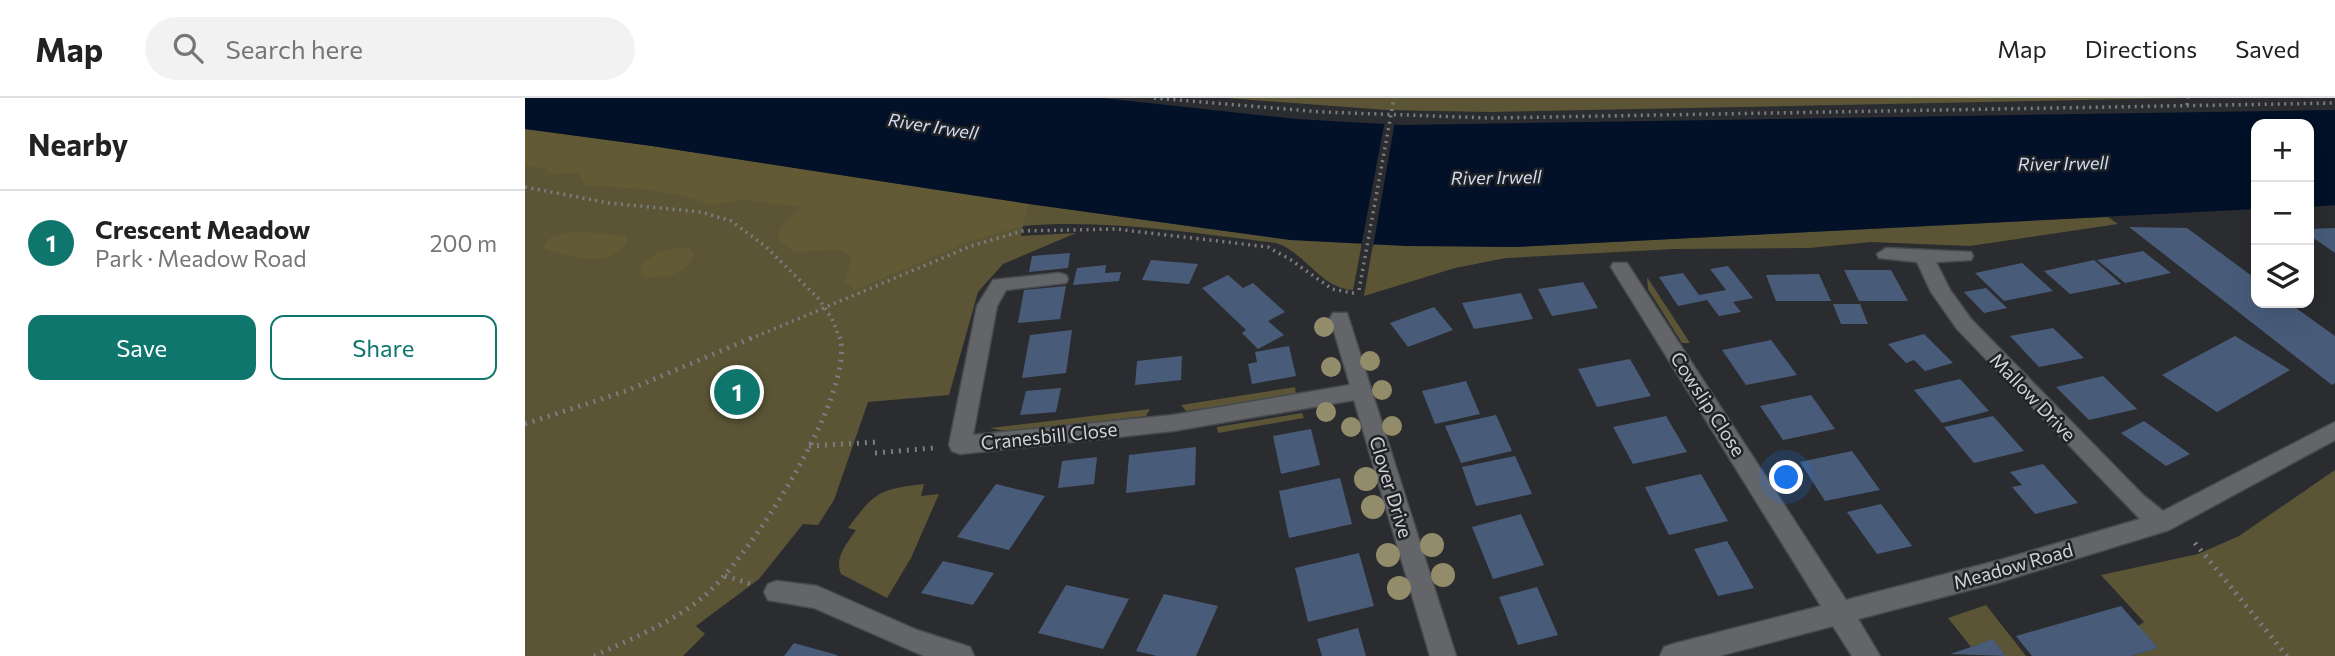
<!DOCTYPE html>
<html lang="en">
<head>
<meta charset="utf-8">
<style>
	:root { --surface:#fff; --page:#f2f2f2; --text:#222; --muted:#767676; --line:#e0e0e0; --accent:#0f766e }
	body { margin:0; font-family:Commissioner,sans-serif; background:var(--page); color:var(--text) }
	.controls { position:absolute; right:21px; top:21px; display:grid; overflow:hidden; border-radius:14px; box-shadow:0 7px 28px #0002 }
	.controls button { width:63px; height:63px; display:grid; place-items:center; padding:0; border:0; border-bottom:2px solid var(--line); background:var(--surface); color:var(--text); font:35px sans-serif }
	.you { position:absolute; left:1262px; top:380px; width:24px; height:24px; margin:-18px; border:5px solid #fff; border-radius:50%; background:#1a73e8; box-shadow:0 0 0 10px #1a73e833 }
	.badge { display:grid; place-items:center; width:46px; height:46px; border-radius:50%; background:var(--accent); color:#fff; font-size:23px; font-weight:700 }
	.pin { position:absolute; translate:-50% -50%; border:4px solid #fff; box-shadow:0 2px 7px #0006 }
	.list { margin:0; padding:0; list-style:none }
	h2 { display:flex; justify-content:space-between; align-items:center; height:91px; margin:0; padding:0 28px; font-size:30px }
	h2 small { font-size:23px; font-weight:400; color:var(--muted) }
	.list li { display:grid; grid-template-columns:46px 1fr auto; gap:21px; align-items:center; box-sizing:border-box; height:105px; padding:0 28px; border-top:2px solid var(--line) }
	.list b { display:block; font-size:26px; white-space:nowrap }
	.list p { margin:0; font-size:23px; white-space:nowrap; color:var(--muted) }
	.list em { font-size:23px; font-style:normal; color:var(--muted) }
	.actions { display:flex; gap:14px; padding:21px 28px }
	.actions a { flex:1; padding:16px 0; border:2px solid var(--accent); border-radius:14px; text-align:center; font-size:24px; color:var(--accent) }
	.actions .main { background:var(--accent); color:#fff }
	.icon { flex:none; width:38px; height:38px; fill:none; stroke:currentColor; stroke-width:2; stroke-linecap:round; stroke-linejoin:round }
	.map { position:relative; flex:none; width:1810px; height:558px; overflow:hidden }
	header { display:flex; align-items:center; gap:42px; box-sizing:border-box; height:98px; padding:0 35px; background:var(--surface); border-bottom:2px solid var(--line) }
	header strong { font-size:33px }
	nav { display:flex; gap:38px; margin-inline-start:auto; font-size:24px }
	.search { width:490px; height:63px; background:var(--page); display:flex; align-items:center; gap:18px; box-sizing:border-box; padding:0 24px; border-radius:38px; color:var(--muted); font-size:26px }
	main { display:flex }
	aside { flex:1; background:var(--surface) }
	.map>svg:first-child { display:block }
	.green { fill:#5b5536 }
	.forest { fill:#615a35 }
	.water { fill:#021028 }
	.pier { fill:#2a2c30 }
	.building { fill:#485c7a }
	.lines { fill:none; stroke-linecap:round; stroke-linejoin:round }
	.street-casing { stroke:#484a4d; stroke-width:3 }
	.path-far1 { stroke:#7b7c80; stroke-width:3.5; stroke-dasharray:2 4.5; stroke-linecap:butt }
	.path { stroke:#7b7c80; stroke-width:5; stroke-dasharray:2 6; stroke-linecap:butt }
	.street { fill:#636569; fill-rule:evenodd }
	.path-bridge { stroke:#7b7c80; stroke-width:3.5; stroke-dasharray:2 4.5; stroke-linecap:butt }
	.tree { fill:#928c6a }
	.labels { text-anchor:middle; stroke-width:5; stroke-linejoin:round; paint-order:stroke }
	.far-water-label { font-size:18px; font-style:italic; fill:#d0def4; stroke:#202226 }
	.street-label { font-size:19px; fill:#d1d2d5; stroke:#202226 }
</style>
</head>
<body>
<header>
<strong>Map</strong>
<div class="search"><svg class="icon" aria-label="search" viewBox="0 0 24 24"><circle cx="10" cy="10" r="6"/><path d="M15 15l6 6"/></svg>Search here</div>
<nav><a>Map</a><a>Directions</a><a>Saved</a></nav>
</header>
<main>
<aside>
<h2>Nearby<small></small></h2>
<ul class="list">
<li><span class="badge">1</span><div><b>Crescent Meadow</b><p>Park · Meadow Road</p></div><em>200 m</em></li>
</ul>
<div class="actions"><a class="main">Save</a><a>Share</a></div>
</aside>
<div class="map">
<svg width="1810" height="558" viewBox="0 0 1810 558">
	<rect width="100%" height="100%" fill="#2a2c30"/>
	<g class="green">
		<polygon points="702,0 1658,0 965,14 862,12"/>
		<path d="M0,31C193,56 385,90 578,116C665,128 750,141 837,145L828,192C796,191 780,154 751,145C667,135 582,121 498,128L496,138L551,135L478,166L453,194L424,297L343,304L309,402L293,427L278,426L234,481L171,528L180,536L158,558H0Z"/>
		<polygon points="1583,119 1593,126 1445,148 1346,144 1284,150 1149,151 981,160 930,170 839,198 848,146 990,149"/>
		<polygon points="1122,179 1165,245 1157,245 1123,191"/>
		<polygon points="770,289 771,297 661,313 656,307"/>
		<polygon points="625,311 621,318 484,334 465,330"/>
		<polygon points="777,315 779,320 693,335 692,329"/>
		<polygon points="1810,372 1810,558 1606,558 1633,550 1613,528 1619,524 1576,477 1673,456 1714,438"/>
		<path d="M399,386L396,398L414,396L386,460L362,500L316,476C309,459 322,446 331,432L323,430C350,394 354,391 399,386Z"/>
		<polygon points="1461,507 1501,558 1481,558 1468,542 1446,549 1423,520"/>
	</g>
	<g class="forest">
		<polygon points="0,31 127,48 504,106 498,128 445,143 330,192 320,184 327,158 313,152 269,154 253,141 255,130 277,109 219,102 187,107 159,98 118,91 60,87 53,75 24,76 21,70 0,68"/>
		<path d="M47,133L101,138L102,145C80,172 49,158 21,152L19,149L25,140Z"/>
		<path d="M156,149L165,151L169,156C163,176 137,182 118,178L115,173L116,167L132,155Z"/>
	</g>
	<polygon class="water" points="0,0 578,0 771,21 877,27 1810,12 1810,107 1784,109 1784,26 1731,26 1731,111 990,149 881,148 765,142 504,106 127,48 0,31"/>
	<polygon class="pier" points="860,22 870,23 848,149 836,149"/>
	<g class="building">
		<polygon points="1604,129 1662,130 1731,181 1731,205 1764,205 1810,238 1810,285 1807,287"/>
		<polygon points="1810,130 1810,155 1784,137 1784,131"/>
		<polygon points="1618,153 1646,175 1600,185 1572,162"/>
		<polygon points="545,155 543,170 504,174 507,158"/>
		<polygon points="626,162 673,166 664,186 617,182"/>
		<polygon points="1569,162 1596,186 1545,196 1519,173"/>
		<polygon points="1497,165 1528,193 1479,203 1450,175"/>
		<polygon points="581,167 580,175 596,174 594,183 548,187 552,170"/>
		<polygon points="1203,168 1228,200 1208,204 1216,214 1194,218 1182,202 1153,208 1134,179 1158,175 1174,197 1201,192 1185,171"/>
		<polygon points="1319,172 1366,172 1383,203 1334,203"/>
		<polygon points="1294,176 1306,203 1251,203 1241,177"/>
		<polygon points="703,177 718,190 728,185 760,214 743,223 759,237 733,251 717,235 721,232 677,190"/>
		<polygon points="1058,184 1073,210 1027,218 1013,191"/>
		<polygon points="541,188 535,221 493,225 499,192"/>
		<polygon points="1461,190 1482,210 1459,215 1439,194"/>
		<polygon points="996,195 1008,221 949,231 937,205"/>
		<polygon points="1308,206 1335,206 1343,226 1316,226"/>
		<polygon points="909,209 928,232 883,249 865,225"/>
		<polygon points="1528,230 1559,260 1514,269 1485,238"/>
		<polygon points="547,232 541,275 497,280 505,237"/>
		<polygon points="1399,236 1428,265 1400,273 1389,262 1381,265 1363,246"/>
		<polygon points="1710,238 1765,272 1692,314 1637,277"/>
		<polygon points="1246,242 1272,277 1221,287 1197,252"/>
		<polygon points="764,248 771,278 727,286 723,266 732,264 730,254"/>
		<polygon points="657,258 656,282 610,287 612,263"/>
		<polygon points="1105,261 1126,298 1072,309 1053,271"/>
		<polygon points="1578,278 1612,311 1564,322 1531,289"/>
		<polygon points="1435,281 1464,313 1417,325 1389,292"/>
		<polygon points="941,283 955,316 910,326 897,293"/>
		<polygon points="536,290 531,314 495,317 501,293"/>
		<polygon points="1286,297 1310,331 1258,342 1235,308"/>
		<polygon points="971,317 987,353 936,365 920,328"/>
		<polygon points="1141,318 1162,354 1108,366 1088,329"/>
		<polygon points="1468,318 1499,353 1449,365 1419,329"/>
		<polygon points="1619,323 1665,356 1641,368 1596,335"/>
		<polygon points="786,331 795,367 756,376 748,338"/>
		<polygon points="671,349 670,387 601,395 604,357"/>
		<polygon points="1327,353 1355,392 1300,403 1275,364"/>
		<polygon points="990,358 1007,396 951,408 937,369"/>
		<polygon points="572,359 569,386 533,390 537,363"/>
		<polygon points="1518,366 1553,405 1510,416 1487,389 1497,387 1485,374"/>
		<polygon points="1176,376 1203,423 1144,437 1120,389"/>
		<polygon points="815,380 827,426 764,440 754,393"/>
		<polygon points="471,386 520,398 484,452 432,439"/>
		<polygon points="1356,406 1368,422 1387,448 1352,456 1322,414"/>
		<polygon points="996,416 1019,467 968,481 947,429"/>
		<polygon points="1202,443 1229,490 1193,498 1169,451"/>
		<polygon points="834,455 849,508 783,524 770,470"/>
		<polygon points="418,463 469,475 448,507 396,495"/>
		<polygon points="541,487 604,501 578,551 513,535"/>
		<polygon points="1012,489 1033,537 993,547 974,499"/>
		<polygon points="639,496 693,508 671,558 632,558 611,553"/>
		<polygon points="1596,508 1633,550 1606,558 1507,558 1491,538"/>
		<polygon points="833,530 841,558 797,558 792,541"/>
		<polygon points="1468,541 1481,558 1425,556 1446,549"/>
		<polygon points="269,545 312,557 312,558 259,558"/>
	</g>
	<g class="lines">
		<g class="street-casing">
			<g id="street">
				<polygon points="1361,150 1446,154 1448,158 1446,162 1411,164 1425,192 1446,221 1618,397 1638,413 1810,324 1810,342 1644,432 1475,484 1333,521 1355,558 1327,558 1308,528 1194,558 1135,558 1139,549 1148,546 1296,508 1086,169 1088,165 1102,165 1321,502 1475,462 1615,421 1432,231 1406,194 1392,164 1354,160 1352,156"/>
				<polygon points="534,175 541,177 543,181 541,185 481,192 472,208 448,337 648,317 825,287 805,220 808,215 822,215 931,558 905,558 829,302 648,333 435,356 427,353 424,347 452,208 468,182"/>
				<polygon points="252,483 292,488 392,532 445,549 449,558 399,558 289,510 243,502 239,494 243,486"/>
			</g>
		</g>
		<g class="path-far1">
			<polyline points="629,0 797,14 965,20 1810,5"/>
			<polyline points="1662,7 1663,0"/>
			<polyline points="0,89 84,105 176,114 206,123 240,148 294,201 307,221 315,241"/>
			<polyline points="225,241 446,148 497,133 591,131 743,149 766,162 807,191 833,196"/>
		</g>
		<g class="path">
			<polyline points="0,326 101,293 229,239"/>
			<polyline points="284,348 354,344"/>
			<polyline points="350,355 408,350"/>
			<polyline points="1670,445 1762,558"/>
			<polyline points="200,478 226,486"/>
			<path d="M69,558C105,541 145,526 177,500C222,464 331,296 315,239"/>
		</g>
		<use href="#street" class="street"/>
		<polyline class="path-bridge" points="834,192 869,0"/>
	</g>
	<g class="tree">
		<circle cx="799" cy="229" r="10"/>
		<circle cx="845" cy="263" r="10"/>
		<circle cx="806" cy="269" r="10"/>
		<circle cx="857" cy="292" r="10"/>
		<circle cx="801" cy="314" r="10"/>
		<circle cx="867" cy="328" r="10"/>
		<circle cx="826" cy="329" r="10"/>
		<circle cx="841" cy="381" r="12"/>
		<circle cx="848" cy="409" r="12"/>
		<circle cx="907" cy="447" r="12"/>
		<circle cx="863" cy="457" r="12"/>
		<circle cx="918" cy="477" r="12"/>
		<circle cx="874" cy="490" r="12"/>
	</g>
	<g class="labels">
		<g class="far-water-label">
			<text transform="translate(408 29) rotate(9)" y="6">River Irwell</text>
			<text transform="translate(1538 66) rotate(-1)" y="6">River Irwell</text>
			<text transform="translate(971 80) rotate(-1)" y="6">River Irwell</text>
		</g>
		<g class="street-label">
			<text transform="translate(1508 299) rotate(46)" y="7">Mallow Drive</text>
			<text transform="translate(1183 306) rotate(57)" y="7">Cowslip Close</text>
			<text transform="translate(524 338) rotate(-6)" y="7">Cranesbill Close</text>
			<text transform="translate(866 389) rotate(73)" y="7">Clover Drive</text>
			<text transform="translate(1488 468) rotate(-16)" y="7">Meadow Road</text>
		</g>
	</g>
</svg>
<div class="controls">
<button>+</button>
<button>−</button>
<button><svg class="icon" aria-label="layers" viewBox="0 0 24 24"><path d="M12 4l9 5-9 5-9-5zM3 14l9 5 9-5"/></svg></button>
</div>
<div class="you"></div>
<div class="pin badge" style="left:212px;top:294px">1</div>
</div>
</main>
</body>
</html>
